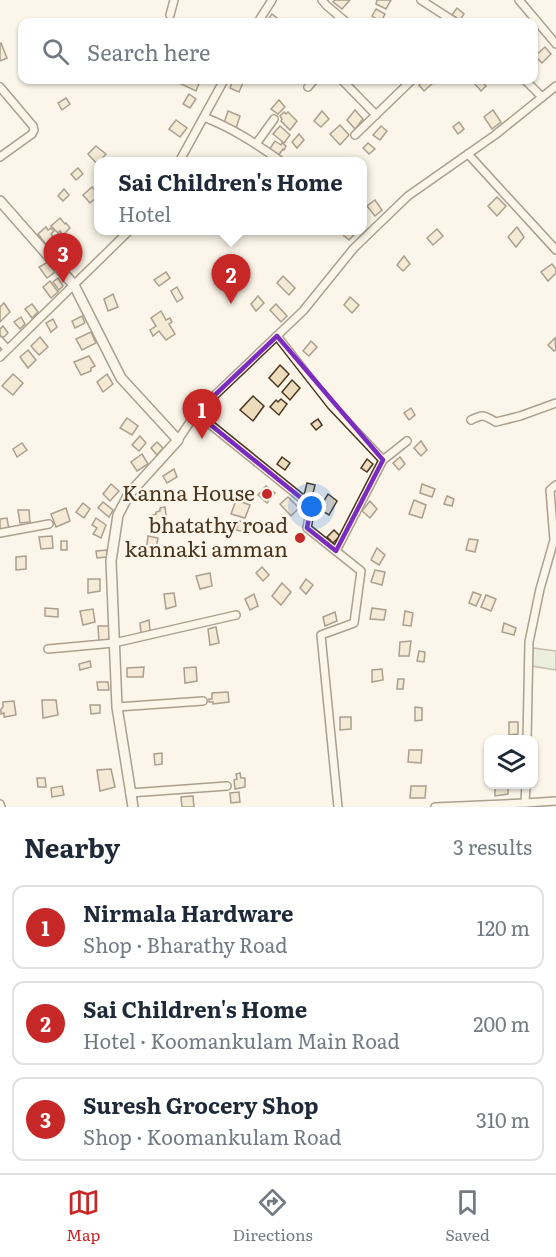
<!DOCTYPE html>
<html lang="en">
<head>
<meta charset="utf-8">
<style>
	:root { --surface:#fff; --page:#f6f6f7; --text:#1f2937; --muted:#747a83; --line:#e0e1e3; --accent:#c62828 }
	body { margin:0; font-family:Literata,serif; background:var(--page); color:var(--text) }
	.controls { position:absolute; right:18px; bottom:18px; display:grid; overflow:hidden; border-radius:12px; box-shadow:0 2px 4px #0004 }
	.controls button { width:54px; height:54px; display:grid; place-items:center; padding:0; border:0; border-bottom:2px solid var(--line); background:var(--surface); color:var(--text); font:30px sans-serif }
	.you { position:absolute; left:312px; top:507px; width:21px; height:21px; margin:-15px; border:4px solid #fff; border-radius:50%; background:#1a73e8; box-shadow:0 0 0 9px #1a73e833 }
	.badge { display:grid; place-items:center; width:39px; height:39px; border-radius:50%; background:var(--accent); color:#fff; font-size:20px; font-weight:700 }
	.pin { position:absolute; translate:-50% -50px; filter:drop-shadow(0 2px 3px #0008) }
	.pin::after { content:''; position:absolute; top:32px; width:21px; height:18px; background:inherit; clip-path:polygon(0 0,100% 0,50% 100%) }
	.popup { position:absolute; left:94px; top:157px; width:273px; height:78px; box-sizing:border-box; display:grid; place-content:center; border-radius:12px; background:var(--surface); filter:drop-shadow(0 2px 4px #0005); font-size:20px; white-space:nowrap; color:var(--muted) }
	.popup b { font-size:22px; color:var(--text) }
	.popup::after { content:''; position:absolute; left:50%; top:100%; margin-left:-12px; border:12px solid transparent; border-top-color:var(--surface) }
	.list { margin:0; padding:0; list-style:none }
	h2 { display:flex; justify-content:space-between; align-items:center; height:78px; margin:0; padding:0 24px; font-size:26px }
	h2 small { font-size:20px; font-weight:400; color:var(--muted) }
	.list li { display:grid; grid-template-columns:39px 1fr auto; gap:18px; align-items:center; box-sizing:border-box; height:84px; margin:0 12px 12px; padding:0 12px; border:2px solid var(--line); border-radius:12px }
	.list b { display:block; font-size:22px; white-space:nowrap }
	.list p { margin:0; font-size:20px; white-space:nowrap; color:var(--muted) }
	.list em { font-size:20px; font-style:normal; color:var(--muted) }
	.icon { flex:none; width:33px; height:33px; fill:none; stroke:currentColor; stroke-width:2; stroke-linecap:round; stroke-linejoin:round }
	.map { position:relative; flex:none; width:556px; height:807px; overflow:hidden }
	.search { position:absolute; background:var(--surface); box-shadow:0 2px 4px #0004; left:18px; right:18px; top:18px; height:66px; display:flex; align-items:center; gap:15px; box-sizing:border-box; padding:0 21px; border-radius:12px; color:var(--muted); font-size:22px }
	.sheet { height:366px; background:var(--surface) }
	nav { display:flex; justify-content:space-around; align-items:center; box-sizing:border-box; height:84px; border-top:2px solid var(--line); background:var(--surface); font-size:16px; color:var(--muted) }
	nav a { display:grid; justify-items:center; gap:3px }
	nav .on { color:var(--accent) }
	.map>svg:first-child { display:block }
	.green { fill:#dce7d0; stroke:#887966; stroke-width:1.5 }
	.building { fill:#ecdcbc; stroke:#4a3520; stroke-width:1.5 }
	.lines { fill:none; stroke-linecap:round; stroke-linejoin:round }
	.street-casing { stroke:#4a3520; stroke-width:10 }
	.secondary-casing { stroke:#4a3520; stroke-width:12 }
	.street { stroke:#fbf6e9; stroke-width:7 }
	.secondary { stroke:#fbf6e9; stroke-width:9 }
	.marked { fill:none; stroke:#7b2cbf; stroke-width:4.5; stroke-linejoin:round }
	.poi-dot { fill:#c62828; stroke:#fbf6e9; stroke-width:2 }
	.labels { text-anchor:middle; stroke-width:4.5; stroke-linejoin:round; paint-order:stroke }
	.poi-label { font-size:21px; fill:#4a3520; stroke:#fbf6e9; text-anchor:end }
</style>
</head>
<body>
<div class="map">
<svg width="556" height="807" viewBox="0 0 556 807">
	<rect width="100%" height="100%" fill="#fbf6e9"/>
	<polygon class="green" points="533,648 556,651 556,670 532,666"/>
	<g class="building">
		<polygon points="335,0 350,0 342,9 333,2"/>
		<polygon points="377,0 391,0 386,9 376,4"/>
		<polygon points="457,8 464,14 460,20 452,15"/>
		<polygon points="376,9 385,14 381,22 372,16"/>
		<polygon points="272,14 282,22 266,22"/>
		<polygon points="1,43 7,58 0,61 0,44"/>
		<polygon points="545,47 551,54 542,63 535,56"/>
		<polygon points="183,80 197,80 200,81 196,91 181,84"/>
		<polygon points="233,80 243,83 239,92 230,88"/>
		<polygon points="425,80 429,80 432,84 424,91 419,85"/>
		<polygon points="479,80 481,80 486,86 481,91 475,84"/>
		<polygon points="189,94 196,99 190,108 183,104"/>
		<polygon points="66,98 70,104 62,110 58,103"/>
		<polygon points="279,100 285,107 278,114 271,109"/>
		<polygon points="355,110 363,119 355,129 347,120"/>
		<polygon points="493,110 501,122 492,129 484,117"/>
		<polygon points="228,111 240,116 236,128 224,123"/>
		<polygon points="322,111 329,119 321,127 314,121"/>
		<polygon points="284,112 286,114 288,112 297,121 290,130 281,121 282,119 280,116"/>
		<polygon points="176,120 187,128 180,137 169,129"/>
		<polygon points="459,122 464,129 458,134 453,127"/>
		<polygon points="340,125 349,135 340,145 330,134"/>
		<polygon points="280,126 290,135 284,143 273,134"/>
		<polygon points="381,126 387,131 380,140 373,135"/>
		<polygon points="299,134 304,140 297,148 292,142"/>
		<polygon points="275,141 281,145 282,143 286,146 284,150 283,149 278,156 269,150"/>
		<polygon points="368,143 375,149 369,154 363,148"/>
		<polygon points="96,146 106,154 97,164 88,154"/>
		<polygon points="78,168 83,174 76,180 71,174"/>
		<polygon points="96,186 99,189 97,193 99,195 90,203 83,195 92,187 94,189"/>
		<polygon points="64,189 69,195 63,201 58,196"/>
		<polygon points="497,197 506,206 497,216 488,206"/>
		<polygon points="375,200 382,210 375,216 367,206"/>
		<polygon points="60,218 65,224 66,223 70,228 63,235 60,231 58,233 51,226"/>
		<polygon points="46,227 48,230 51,228 54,231 51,234 56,240 48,247 38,234"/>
		<polygon points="517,227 524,237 516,247 508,237"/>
		<polygon points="437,229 443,236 433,245 427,238"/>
		<polygon points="346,230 354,230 356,233 349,240 342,234"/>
		<polygon points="404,256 410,264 403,271 397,265"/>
		<polygon points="48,262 55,272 47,278 39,267"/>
		<polygon points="552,264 556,269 556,273 548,281 541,272"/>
		<polygon points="166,272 170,278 159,286 154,280"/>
		<polygon points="283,276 295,288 289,295 277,283"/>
		<polygon points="58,278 63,286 59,290 53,282"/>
		<polygon points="50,281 58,292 51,298 43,287"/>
		<polygon points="177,287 183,298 177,302 171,291"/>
		<polygon points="113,294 118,307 108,311 104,299"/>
		<polygon points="258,296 264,303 256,311 251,304"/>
		<polygon points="350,297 359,305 352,313 344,305"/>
		<polygon points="4,303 10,312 0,322 0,307"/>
		<polygon points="32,304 38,312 32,318 25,309"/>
		<polygon points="276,304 287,316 281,322 270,310"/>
		<polygon points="161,311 166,320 170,318 172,322 169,324 175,334 166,340 159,331 153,336 150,330 156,326 151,318"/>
		<polygon points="82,316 85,323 75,328 72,321"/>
		<polygon points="21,317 25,324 20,329 14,322"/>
		<polygon points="53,319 57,327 51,332 46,323"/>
		<polygon points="3,326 8,333 3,338 0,335 0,329"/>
		<polygon points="91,332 96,343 82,350 76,339"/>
		<polygon points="40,337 48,347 39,355 31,346"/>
		<polygon points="555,338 556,350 554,351 548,345"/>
		<polygon points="311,341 317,347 309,356 303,351"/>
		<polygon points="28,350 36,360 28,368 20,357"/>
		<polygon points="89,356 95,366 91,368 91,371 81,375 74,362"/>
		<polygon points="280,365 289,374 278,387 269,378"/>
		<polygon points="13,374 23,383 13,395 2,386"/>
		<polygon points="107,374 113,384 103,392 97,382"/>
		<polygon points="292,380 300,388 290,400 282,392"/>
		<polygon points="253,396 264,406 253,421 240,410"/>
		<polygon points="281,399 287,404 279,415 270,407 276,400 278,402"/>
		<polygon points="411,408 415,415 409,420 404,413"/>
		<polygon points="127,418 138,426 132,435 120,428"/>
		<polygon points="318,419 322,425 316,430 311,424"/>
		<polygon points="140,436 146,443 139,451 132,445"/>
		<polygon points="421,441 427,450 421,456 414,448"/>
		<polygon points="157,442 163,448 157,455 151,448"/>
		<polygon points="22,443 27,450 17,457 13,449"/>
		<polygon points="142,454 148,464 137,471 131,462"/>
		<polygon points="282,457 290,463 285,470 277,464"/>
		<polygon points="400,457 405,464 399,470 393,463"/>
		<polygon points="367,459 373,464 367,472 361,468"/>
		<polygon points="174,469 177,477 167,483 163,476"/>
		<polygon points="307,483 315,485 312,497 304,495"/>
		<polygon points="111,484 119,491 110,501 103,494"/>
		<polygon points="422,484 435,489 432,497 420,493"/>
		<polygon points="266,486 275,493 267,503 258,495"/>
		<polygon points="328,494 337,501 329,515 319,509"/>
		<polygon points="447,496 454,499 452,506 444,504"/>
		<polygon points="288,497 299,508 291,516 280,504"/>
		<polygon points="236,500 250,505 245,518 231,514"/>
		<polygon points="414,500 426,505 422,518 409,514"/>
		<polygon points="370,501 377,509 370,518 362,511"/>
		<polygon points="103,502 113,510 109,517 98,508"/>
		<polygon points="83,503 90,509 84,518 76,512"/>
		<polygon points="165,507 167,522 154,525 153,515 156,514 156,512 160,511 160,508"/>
		<polygon points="66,508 70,521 56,527 51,514"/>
		<polygon points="18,510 29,510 30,522 20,523"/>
		<polygon points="7,518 9,530 0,531 0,519"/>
		<polygon points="96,518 106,525 101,538 93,534 97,528 92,525"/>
		<polygon points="239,521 248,524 246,532 236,530"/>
		<polygon points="334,530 340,536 333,543 327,537"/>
		<polygon points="52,536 53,548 41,549 39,537"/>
		<polygon points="148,536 158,538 155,553 146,552"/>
		<polygon points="469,539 478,540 475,552 466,550"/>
		<rect x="61" y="541" width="6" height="9"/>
		<polygon points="377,548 385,555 379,565 371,560"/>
		<polygon points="107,550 107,557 97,558 96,551"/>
		<polygon points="26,556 26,569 16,570 16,557"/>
		<polygon points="262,567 269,575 263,581 256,573"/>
		<polygon points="375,570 385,572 382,585 371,582"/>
		<polygon points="210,573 212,586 200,589 196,576"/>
		<polygon points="88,579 100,579 100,591 88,593"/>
		<polygon points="306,579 313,585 306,594 300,588"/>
		<polygon points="282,583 291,592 281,605 272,596"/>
		<polygon points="473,592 481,595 476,606 469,603"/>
		<polygon points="174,593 176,606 166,609 164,594"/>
		<polygon points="254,594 258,606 250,610 245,599"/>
		<polygon points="486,595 496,599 491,611 481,607"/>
		<polygon points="45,608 58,609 58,617 45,616"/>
		<polygon points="372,608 386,610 384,620 370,619"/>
		<polygon points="93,609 95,622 83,625 80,611"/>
		<polygon points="405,611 413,613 411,626 403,625"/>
		<polygon points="335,612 337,621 325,626 323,617"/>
		<polygon points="149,620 150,631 141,633 140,623"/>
		<polygon points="504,623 516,628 514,635 502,632"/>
		<polygon points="98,626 109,626 110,641 99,642"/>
		<polygon points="216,627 219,643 210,645 208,629"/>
		<polygon points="411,641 409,656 399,656 400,642"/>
		<polygon points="419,651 425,652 424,662 417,661"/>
		<polygon points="90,661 91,667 80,670 79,664"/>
		<polygon points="144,667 143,677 127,677 127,668"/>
		<polygon points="196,667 197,681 185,683 184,668"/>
		<polygon points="382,669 383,680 372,682 372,670"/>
		<polygon points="398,679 404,679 403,689 397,689"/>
		<polygon points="97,682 108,682 109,690 98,690"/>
		<polygon points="228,692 229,702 213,704 213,702 209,702 209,699 212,699 212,693"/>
		<polygon points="42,700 56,700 58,715 43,718"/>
		<polygon points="14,701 16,715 4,717 4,713 1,714 1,709 3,707 3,702"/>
		<polygon points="90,705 100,705 100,713 91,714"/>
		<polygon points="415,707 422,708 422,720 415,721"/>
		<polygon points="340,717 351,717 351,729 340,730"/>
		<polygon points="509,722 518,722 518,734 509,735"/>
		<polygon points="409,750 422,750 421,763 408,762"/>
		<polygon points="162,753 162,764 155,765 154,754"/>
		<polygon points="111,769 115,787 100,791 97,770"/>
		<polygon points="240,773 241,778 245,778 245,787 235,789 234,780 237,779 236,774"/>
		<polygon points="37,778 45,778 46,787 38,787"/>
		<polygon points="508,784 508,794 495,796 495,786"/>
		<polygon points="62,786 64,795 52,797 51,788"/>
		<polygon points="411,786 426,786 425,798 410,798"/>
		<polygon points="239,792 240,802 231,803 230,793"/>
		<polygon points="193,796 194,807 182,807 181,797"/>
	</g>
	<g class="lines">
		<g class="street-casing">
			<g id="street">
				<polyline points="322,0 326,5 346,22"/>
				<polyline points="421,0 455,22"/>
				<polyline points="519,0 556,44"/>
				<polyline points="170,15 174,0"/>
				<polyline points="258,22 272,0"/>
				<polyline points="342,80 376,115"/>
				<polyline points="525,80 542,97"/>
				<polyline points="0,87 33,126 34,130 32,134 0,157"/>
				<polyline points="308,87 314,80"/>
				<path d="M204,117C234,129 255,143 282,162"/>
				<polyline points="355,135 412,80"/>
				<polyline points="256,144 274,119"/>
				<polyline points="468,154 556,250"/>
				<polyline points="179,162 224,80"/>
				<polyline points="277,336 331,405 383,460"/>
				<polyline points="0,341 7,349"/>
				<polyline points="0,357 130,230"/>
				<polyline points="196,413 311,506 307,528 361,571 354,623 321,635 338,807"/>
				<path d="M471,420C485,413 484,416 496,422L520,416L556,403"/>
				<polyline points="178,440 196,413 303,311 354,248 408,196 495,135 556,86"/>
				<polyline points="0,533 49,524"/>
				<polyline points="336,551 383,460 407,441"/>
				<polyline points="48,649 114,643 236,615"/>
				<polyline points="117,707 203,701"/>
				<polyline points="527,740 529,642 540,589 554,540 550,490 556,485"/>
				<polyline points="130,793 227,786"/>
				<polyline points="525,803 556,801"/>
				<polyline points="0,804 1,807"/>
				<polyline points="435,807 525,803 526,784"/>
			</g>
		</g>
		<g class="secondary-casing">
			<polyline id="secondary" points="0,201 74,285 121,378 178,440 129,494 118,515 111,561 117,707 133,807"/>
		</g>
		<use href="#street" class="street"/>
		<use href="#secondary" class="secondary"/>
	</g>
	<path d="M0 0H556V807H0ZM277,336L383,460L336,551L307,528L311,506L196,413Z" fill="#fbf6e9" fill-opacity=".55" fill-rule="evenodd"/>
	<path class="marked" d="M277,336L383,460L336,551L307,528L311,506L196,413Z"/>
	<g class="poi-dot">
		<circle cx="267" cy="494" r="6"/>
		<circle cx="300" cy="538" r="6"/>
	</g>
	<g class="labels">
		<g class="poi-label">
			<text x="255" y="501">Kanna House</text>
			<text x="288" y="533">bhatathy road<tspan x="288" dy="24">kannaki amman</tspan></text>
		</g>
	</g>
</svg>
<div class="controls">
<button><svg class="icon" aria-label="layers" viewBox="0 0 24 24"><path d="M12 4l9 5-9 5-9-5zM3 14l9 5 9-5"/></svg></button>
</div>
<div class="you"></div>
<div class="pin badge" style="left:202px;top:439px">1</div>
<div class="pin badge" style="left:231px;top:304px">2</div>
<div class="popup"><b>Sai Children's Home</b>Hotel</div>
<div class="pin badge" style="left:63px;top:283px">3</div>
<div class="search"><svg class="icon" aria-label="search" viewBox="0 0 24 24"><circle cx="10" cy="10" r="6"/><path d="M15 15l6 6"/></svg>Search here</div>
</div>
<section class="sheet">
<h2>Nearby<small>3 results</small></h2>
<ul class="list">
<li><span class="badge">1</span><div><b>Nirmala Hardware</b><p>Shop · Bharathy Road</p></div><em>120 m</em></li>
<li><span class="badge">2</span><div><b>Sai Children's Home</b><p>Hotel · Koomankulam Main Road</p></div><em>200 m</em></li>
<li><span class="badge">3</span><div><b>Suresh Grocery Shop</b><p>Shop · Koomankulam Road</p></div><em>310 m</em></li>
</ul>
</section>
<nav>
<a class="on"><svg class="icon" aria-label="map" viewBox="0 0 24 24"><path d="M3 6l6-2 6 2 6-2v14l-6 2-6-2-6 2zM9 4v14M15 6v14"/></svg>Map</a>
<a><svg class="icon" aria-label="directions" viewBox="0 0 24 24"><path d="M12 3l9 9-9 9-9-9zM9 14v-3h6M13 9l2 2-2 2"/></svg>Directions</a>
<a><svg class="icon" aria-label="saved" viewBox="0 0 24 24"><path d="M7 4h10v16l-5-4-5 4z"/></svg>Saved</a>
</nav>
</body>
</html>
